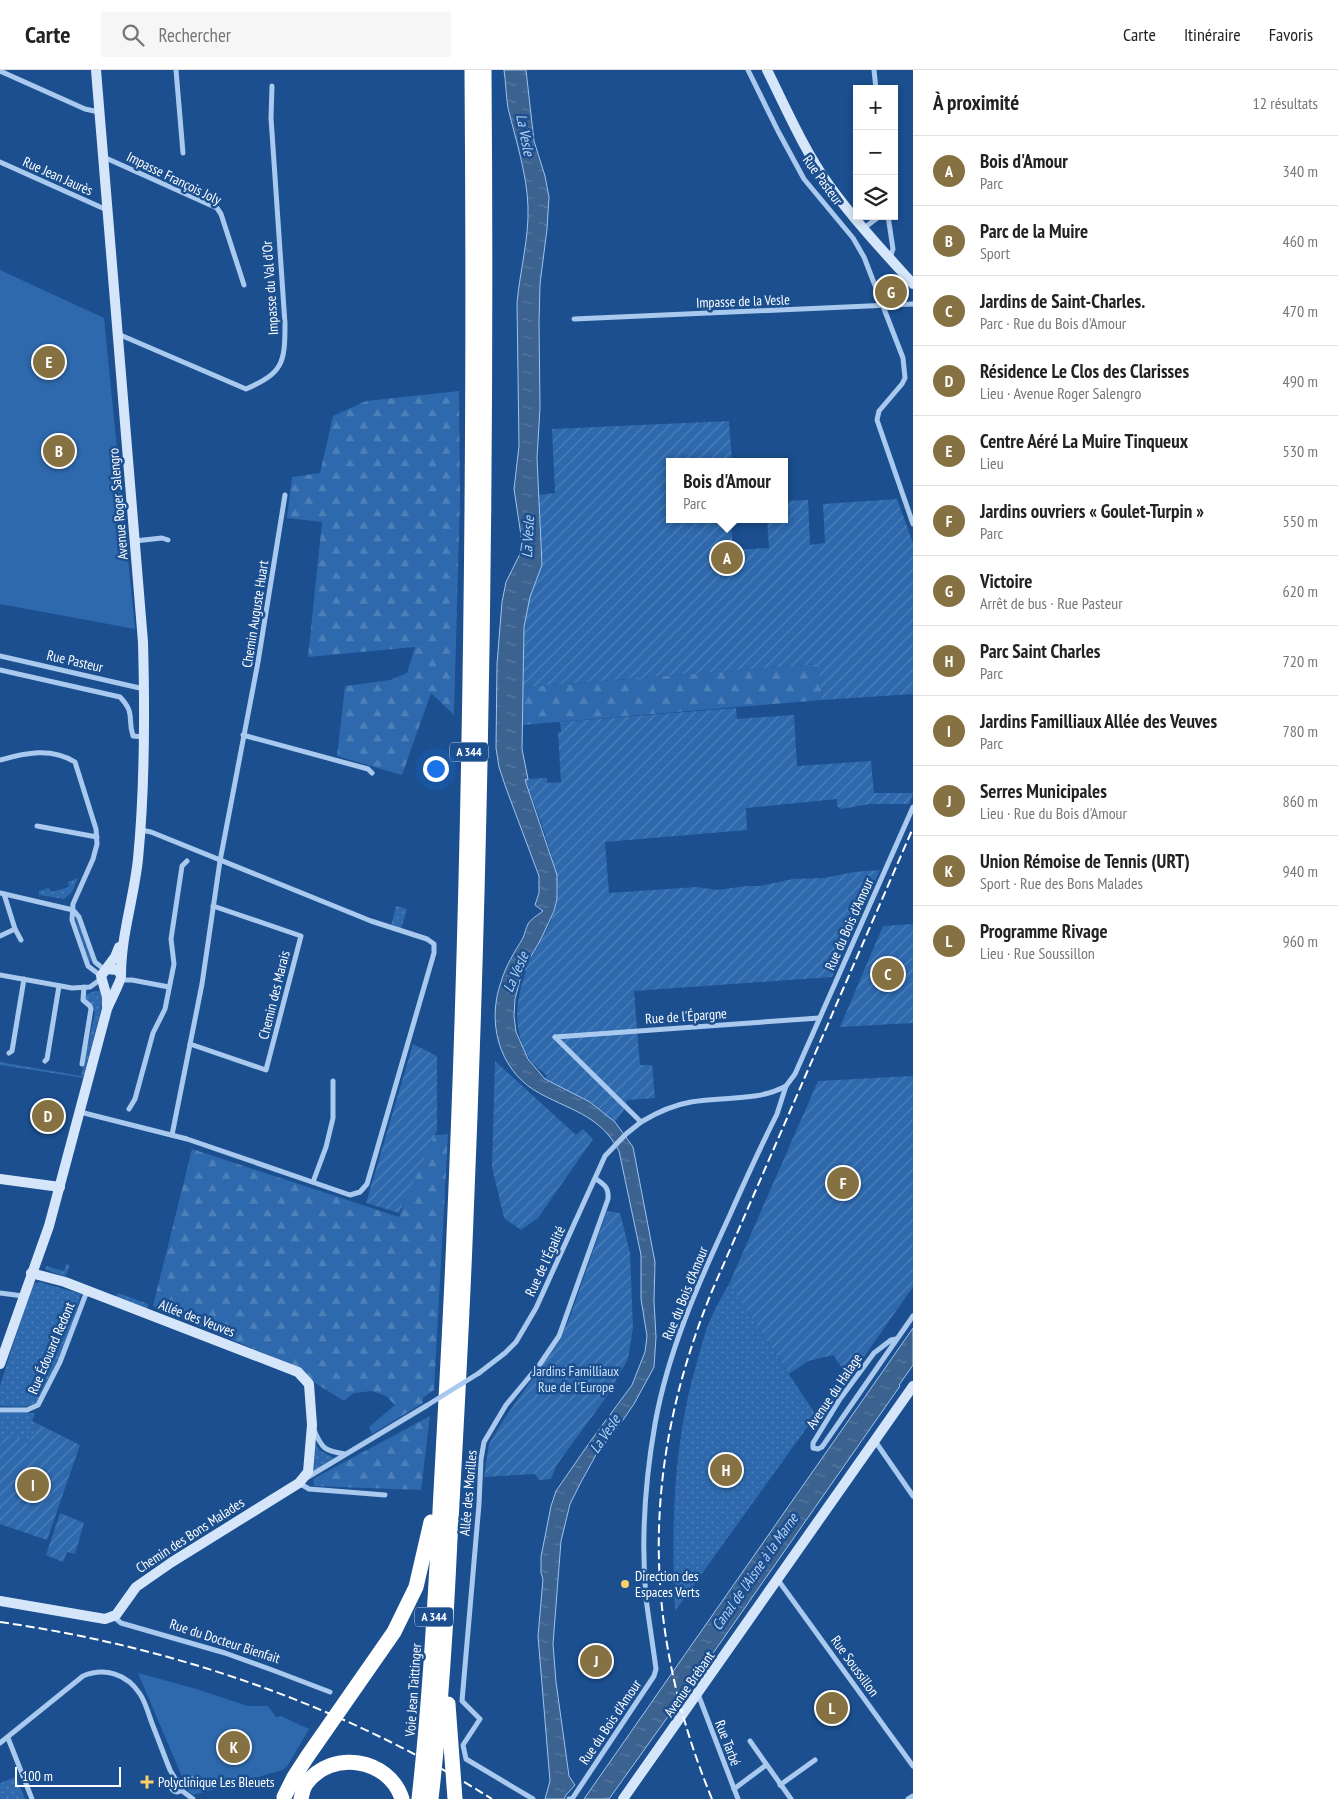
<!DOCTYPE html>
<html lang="fr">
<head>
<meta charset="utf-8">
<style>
	:root { --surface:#fff; --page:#f6f6f6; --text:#222; --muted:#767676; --line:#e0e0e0; --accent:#857141 }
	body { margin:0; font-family:"PT Sans Narrow",sans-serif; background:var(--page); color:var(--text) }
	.controls { position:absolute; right:15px; top:15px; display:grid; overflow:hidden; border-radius:0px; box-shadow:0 2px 8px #0003 }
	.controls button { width:45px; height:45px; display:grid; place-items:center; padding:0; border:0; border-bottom:1px solid var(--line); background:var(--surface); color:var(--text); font:25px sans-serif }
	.scale { position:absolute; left:15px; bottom:12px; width:106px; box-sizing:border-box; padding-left:5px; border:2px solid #fff; border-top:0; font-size:14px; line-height:18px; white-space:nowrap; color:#fff; -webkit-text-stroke:4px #1b4f8f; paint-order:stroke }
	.you { position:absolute; left:435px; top:698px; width:18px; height:18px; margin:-12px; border:4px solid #fff; border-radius:50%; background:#1a73e8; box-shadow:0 0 0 8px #1a73e833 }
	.badge { display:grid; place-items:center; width:32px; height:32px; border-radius:50%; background:var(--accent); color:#fff; font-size:16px; font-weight:700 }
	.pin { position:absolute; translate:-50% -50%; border:2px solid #fff; box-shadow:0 1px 5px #0006 }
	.popup { position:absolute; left:666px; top:388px; width:122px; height:65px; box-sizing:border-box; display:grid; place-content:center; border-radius:0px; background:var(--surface); filter:drop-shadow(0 1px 4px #0005); font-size:16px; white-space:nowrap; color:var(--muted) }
	.popup b { font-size:19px; color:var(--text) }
	.popup::after { content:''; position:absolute; left:50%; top:100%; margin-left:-10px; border:10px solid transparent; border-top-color:var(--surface) }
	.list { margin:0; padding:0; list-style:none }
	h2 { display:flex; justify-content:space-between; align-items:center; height:65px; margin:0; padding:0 20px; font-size:21px }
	h2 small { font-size:16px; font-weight:400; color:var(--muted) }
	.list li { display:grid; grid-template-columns:32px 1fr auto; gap:15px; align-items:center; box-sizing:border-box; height:70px; padding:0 20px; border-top:1px solid var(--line) }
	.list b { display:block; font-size:19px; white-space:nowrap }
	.list p { margin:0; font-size:16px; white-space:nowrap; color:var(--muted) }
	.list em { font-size:16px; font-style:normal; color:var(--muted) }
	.icon { flex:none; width:28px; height:28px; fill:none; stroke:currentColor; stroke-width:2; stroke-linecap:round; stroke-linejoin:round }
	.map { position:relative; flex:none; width:913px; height:1729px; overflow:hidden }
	header { display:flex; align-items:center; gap:30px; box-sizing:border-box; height:70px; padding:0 25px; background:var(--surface); border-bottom:1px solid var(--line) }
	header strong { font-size:24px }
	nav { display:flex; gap:28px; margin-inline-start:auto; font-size:18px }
	.search { width:350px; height:45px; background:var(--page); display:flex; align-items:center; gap:12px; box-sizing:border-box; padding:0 18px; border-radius:0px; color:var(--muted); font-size:19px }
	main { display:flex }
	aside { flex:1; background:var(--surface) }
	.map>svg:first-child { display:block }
	.grass { fill:url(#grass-dots) }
	.forest { fill:url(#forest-firs) }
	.garden { fill:url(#garden-furrows) }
	.pitch { fill:#2e69ad }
	.water { fill:url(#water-ripples); stroke:#9cc4f0 }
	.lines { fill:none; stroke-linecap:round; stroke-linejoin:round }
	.street { stroke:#a9c9ee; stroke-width:5 }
	.secondary { stroke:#d6e6fa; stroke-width:10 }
	.highway { stroke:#fff; stroke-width:15 }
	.rail { stroke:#fff; stroke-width:2; stroke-dasharray:9 4; stroke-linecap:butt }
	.street-bridge { stroke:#a9c9ee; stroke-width:5 }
	.poi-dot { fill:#ffd166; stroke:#1b4f8f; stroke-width:2 }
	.labels { text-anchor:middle; stroke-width:5; stroke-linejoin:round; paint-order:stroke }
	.shield { fill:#1b4f8f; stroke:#bbcadd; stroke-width:1 }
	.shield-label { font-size:12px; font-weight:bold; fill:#fff }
	.street-label { font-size:14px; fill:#fff; stroke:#1b4f8f }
	.park-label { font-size:14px; fill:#cfe3fa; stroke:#1b4f8f }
	.poi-label { font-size:14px; fill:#fff; stroke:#1b4f8f; text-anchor:start }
	.water-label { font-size:15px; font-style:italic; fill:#b5d3f5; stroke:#1b4f8f }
</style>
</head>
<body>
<header>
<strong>Carte</strong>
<div class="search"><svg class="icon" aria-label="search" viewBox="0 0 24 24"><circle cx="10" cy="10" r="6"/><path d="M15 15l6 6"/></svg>Rechercher</div>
<nav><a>Carte</a><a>Itinéraire</a><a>Favoris</a></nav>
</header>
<main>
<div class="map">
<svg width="913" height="1729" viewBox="0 0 913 1729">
	<defs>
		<pattern id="grass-dots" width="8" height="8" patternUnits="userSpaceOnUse" patternTransform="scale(1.25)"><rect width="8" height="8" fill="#2e69ad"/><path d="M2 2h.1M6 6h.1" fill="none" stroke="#4d80b9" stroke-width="1.8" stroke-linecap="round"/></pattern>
		<pattern id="forest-firs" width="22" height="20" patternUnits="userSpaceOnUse" patternTransform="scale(1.25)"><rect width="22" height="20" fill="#2e69ad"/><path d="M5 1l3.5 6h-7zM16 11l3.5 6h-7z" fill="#4d80b9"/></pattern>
		<pattern id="garden-furrows" width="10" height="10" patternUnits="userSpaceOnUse" patternTransform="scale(1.25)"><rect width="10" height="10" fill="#2e69ad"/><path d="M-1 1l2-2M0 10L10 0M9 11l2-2" fill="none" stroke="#4d80b9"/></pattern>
		<pattern id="water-ripples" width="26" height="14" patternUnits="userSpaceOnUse" patternTransform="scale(1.25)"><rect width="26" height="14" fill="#3c6290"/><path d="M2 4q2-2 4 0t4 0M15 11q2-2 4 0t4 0" fill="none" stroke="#597aa1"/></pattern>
	</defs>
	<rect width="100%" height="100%" fill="#1b4f8f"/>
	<g class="grass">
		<polygon points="78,808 72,822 64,829 39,825 39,821 49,818 51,822 69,817 68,812"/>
		<polygon points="396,836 407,839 401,859 391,856"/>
		<polygon points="77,848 92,891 89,892 75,849"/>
		<polygon points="95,921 100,921 103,931 84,1005 81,1006 84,1007 84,1008 0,995 0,992 81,1006 95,943 93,937 84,930 85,925"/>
		<polygon points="66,1194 70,1195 65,1207 45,1199 46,1196 64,1201"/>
		<path d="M40,1212L81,1224L69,1266L38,1332C27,1339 13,1336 0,1336V1316L32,1214Z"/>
		<path d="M729,1214L816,1345L675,1541C671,1454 673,1372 698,1288C702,1275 705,1260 711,1248C716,1236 723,1225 729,1214Z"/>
		<polygon points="118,1223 148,1234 147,1239 116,1227"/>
		<polygon points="0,1343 35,1343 32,1351 38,1354 28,1373 2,1370 0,1376"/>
		<polygon points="314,1371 319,1380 334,1388 311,1402"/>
		<polygon points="16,1707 25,1729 0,1729 0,1713"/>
	</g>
	<g class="forest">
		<polygon points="459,321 460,427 454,645 431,623 402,705 337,686 345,616 390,610 407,603 415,577 308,587 322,452 287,448 292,407 320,403 333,346 366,331"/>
		<polygon points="820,594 822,630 522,655 523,617"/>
		<polygon points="448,1064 434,1320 423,1328 423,1333 372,1364 369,1357 395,1335 386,1326 372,1321 354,1323 344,1331 312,1311 303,1300 153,1236 192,1079 399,1147 428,1066"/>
		<polygon points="430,1346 421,1420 314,1416 313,1409"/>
	</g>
	<g class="garden">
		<polygon points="729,351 732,392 670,392 670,449 731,449 733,480 769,478 767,449 784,449 785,431 808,430 810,475 825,473 823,434 897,429 913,473 913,624 822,630 819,594 523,617 524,556 529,527 542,495 539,425 555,423 552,359"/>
		<path d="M736,638L737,649L794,645L797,696L871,691L874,723H913L909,734H870L841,739L837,736V729L746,738L747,760L605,772L609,823L696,817L717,820L747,816H760L793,809L824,808L854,802L880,800L832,907L634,921L640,995H652L655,1028L627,1030L624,1040L615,1052L591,1032L545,1009L547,1006C541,1000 532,994 528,986C512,959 516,929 526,901L523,900C536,879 552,856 557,831C563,804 535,737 525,709L547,708V713L561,712L558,662H561L560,652Z"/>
		<polygon points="913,854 913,953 840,957 883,856"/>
		<polygon points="413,974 437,986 437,1060 399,1143 366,1133"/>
		<polygon points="495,991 576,1065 583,1059 593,1069 538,1148 521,1160 504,1148 492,1097"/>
		<polygon points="913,1006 913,1217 849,1308 833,1285 808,1291 789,1304 729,1214 818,1011"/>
		<polygon points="607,1141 620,1143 630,1183 633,1258 628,1289 607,1326 556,1396 551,1409 539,1410 535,1404 484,1407 489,1374 504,1349 560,1270 570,1247"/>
		<polygon points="38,1354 80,1375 47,1470 0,1454 0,1376 2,1370 12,1364 28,1373"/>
		<polygon points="60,1443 84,1453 75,1484 67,1482 63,1492 46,1485"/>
	</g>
	<g class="pitch">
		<polygon points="0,200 104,248 135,559 0,534"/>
		<polygon points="138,1603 193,1618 248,1636 268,1636 276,1647 281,1646 309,1659 288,1695 283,1700 193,1725 188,1721"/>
	</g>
	<g class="water">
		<path d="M504,0H526L534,71L545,106L549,127L547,159L540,214L539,253L540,338L537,388L542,495L530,527L524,557L522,679L528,709L525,710L557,805V829L554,841L541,869L523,900L520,910L515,929L514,946L516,962L528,989L545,1009L590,1032L615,1052L633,1077L655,1192L654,1231L656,1267L654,1297L634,1334L616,1360L597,1383L580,1414L570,1434L561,1471L553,1574L556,1612L569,1706L575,1715L566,1725L564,1729H545L550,1711L538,1566L543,1509L541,1503V1487L551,1436L556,1421L592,1369L632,1315L645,1282L647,1266L641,1229V1185L619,1081C599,1043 567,1040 534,1020C498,997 487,951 501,912C506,895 514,883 523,868C525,863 526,858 528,854C531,849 538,845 543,841L535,835L539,823V806L506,718L499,697L496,678L497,594L502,532L506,512L520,484L522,472L514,419L519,376L517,233C520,200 529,169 528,137C527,104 516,71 508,38C506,26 506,13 504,0Z"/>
		<polygon points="913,1258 913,1295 899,1315 900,1316 702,1599 609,1729 584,1729"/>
	</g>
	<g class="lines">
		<g class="street">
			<polyline points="176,0 183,83"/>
			<polyline points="748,0 778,61 804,109 853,168 864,187 903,288 905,308 902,314 879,341 877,350 913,454"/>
			<polyline points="874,0 876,19"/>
			<polyline points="0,1 85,39 99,42"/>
			<polyline points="103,89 108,89 217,138 221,144 244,215"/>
			<polyline points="0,92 107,140"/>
			<polyline points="888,146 893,179 890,188"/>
			<polyline points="864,158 880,146"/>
			<polyline points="574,249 913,234"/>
			<path d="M118,264L246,319C283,303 285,293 285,254L271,48L272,16"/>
			<polyline points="135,471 162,468 168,470"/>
			<polyline points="0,586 144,619"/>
			<path d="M0,600L120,627C136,644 127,648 133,666L144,667"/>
			<polyline points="243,665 368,699 372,703"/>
			<path d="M0,690C25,683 51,677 75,692L96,759L97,774L93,789L73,834L72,850L88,896L101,906"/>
			<polyline points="37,756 97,767"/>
			<polyline points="0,823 73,840 79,847 95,892 105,900"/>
			<polyline points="4,824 15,859 21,870"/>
			<polyline points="0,866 15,859"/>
			<polyline points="0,905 72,918 90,917 101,909"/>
			<polyline points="121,910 132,910 169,917"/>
			<path d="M555,967L641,1052C656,1043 673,1035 691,1032C722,1026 757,1032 786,1016"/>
			<polyline points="555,967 819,948"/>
			<polyline points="190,974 266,1000 301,866 213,836"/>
			<polyline points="9,983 12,981 24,909"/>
			<polyline points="45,991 47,989 59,916"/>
			<polyline points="82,994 91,939 90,936 83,930 84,917"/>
			<polyline points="129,1039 135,1029 153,963 165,939 174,894 171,869 182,796 187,791"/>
			<polyline points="80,1042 187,1069 350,1125 360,1122 367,1114 434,883 434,874 427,869 371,851 151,762 141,760"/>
			<polyline points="172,1065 202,914 220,791 258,592 285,425"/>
			<polyline points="313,1112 326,1077 333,1048 333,1011"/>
			<polyline points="0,1223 23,1226"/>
			<polyline points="896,1269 891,1270 874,1283 840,1329 813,1373 813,1378 818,1379 822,1377 913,1246"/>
			<polyline points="479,1303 505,1283 516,1272 536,1238 605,1086 626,1064 641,1052"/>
			<polyline points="0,1340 27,1340 38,1335 60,1292 87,1221"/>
			<path d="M314,1360C322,1379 325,1381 345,1384"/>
			<polyline points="875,1371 913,1426"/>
			<polyline points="308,1407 426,1336"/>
			<polyline points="299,1413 309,1419 385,1425"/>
			<polyline points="778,1510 913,1696"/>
			<polyline points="114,1547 121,1553 225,1583 275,1601 330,1622"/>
			<polyline points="698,1624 738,1729"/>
			<polyline points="8,1668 32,1729"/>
			<polyline points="750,1671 791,1729"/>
			<path d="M0,1673L83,1606C105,1597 127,1604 140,1624C146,1633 149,1646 153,1656C159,1671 164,1685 170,1700L176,1710"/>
			<circle cx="177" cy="1716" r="6"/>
			<polyline points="182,1712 192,1709"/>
			<polyline points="780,1715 815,1690"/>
			<polyline points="734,1719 766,1695"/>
			<polyline points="181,1720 193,1729"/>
			<path d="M533,1729L466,1689L463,1675L480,1649L462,1631L479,1434L481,1389L484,1372L506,1335L540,1294L559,1266L608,1129C609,1118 605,1115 596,1109"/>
			<path d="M569,1729H572L654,1606L656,1599C653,1576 649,1552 646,1528C641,1471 645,1411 655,1354C668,1281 698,1214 729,1147C744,1113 760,1078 777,1044L786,1016L795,1004L913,737"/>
			<polyline points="908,1729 913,1726"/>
		</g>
		<g class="secondary">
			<path d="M96,0L143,572C145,644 145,717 138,789C134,828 121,865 121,905"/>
			<path d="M767,0C786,38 804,80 829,115C854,150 884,182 913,214"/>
			<polyline points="107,936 107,927 101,906 115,887 119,877"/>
			<polyline points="0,1109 60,1117"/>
			<path d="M0,1294L49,1156L107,939C109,934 121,910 121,907C121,903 119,902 117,900L107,899"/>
			<polyline points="0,1531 105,1549 116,1545 136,1517 172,1492 299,1413 308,1402 312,1355 309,1314 298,1302 65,1212 31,1203"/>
			<polyline points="623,1729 913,1316"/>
		</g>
		<g class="highway">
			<polyline points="448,1634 455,1729"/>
			<polyline points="284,1727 294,1707 307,1687 394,1562 416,1517 431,1452"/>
			<path d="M301,1729C302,1724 303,1718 306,1714C331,1679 389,1688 402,1729"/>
			<path d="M419,1729C429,1640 434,1550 439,1460C444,1362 450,1263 454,1165C471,777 475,388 472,0"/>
			<path d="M431,1729C441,1642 446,1556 450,1469C456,1362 462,1255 466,1148C482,765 487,383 484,0"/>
		</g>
		<g class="rail">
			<path d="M0,1552C174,1577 343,1635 492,1729"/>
			<path d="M712,1729C641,1556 641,1395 712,1221L913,758"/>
		</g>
		<polyline class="street-bridge" points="426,1336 479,1303"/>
	</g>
	<g class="poi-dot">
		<circle cx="625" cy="1514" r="5"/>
		<path d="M144.5 1704.5h5v5h5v5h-5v5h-5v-5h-5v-5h5z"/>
	</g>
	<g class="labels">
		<g class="shield">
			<rect x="450" y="672.5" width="38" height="19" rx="4"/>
			<rect x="415" y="1537.5" width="38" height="19" rx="4"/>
		</g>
		<g class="shield-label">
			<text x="469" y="686">A 344</text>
			<text x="434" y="1551">A 344</text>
		</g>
		<g class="street-label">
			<text transform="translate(58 106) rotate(24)" y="5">Rue Jean Jaurès</text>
			<text transform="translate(174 108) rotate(26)" y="5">Impasse François Joly</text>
			<text transform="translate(823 110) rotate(54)" y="5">Rue Pasteur</text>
			<text transform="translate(270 218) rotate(-94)" y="5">Impasse du Val d'Or</text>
			<text transform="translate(743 231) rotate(-2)" y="5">Impasse de la Vesle</text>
			<text transform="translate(118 434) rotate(-95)" y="5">Avenue Roger Salengro</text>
			<text transform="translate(255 544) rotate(-81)" y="5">Chemin Auguste Huart</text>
			<text transform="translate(75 591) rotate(13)" y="5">Rue Pasteur</text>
			<text transform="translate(849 854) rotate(-66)" y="5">Rue du Bois d'Amour</text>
			<text transform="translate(274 925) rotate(-76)" y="5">Chemin des Marais</text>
			<text transform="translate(686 946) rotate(-4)" y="5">Rue de l'Épargne</text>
			<text transform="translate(545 1191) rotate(-65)" y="5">Rue de l'Égalité</text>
			<text transform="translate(685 1223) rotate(-68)" y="5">Rue du Bois d'Amour</text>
			<text transform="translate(197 1248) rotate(21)" y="5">Allée des Veuves</text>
			<text transform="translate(51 1278) rotate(-67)" y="5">Rue Édouard Redont</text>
			<text transform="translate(834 1321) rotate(-56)" y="5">Avenue du Halage</text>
			<text transform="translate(468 1423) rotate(-85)" y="5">Allée des Morilles</text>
			<text transform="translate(190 1465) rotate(-33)" y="5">Chemin des Bons Malades</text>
			<text transform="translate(225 1571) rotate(18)" y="5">Rue du Docteur Bienfait</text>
			<text transform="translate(855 1596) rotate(54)" y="5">Rue Soussillon</text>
			<text transform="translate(689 1614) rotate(-55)" y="5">Avenue Brébant</text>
			<text transform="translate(413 1620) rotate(-86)" y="5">Voie Jean Taittinger</text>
			<text transform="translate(610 1652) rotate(-56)" y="5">Rue du Bois d'Amour</text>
			<text transform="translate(728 1673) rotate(69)" y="5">Rue Tarbé</text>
		</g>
		<g class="park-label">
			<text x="576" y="1306">Jardins Familliaux<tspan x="576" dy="16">Rue de l'Europe</tspan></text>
		</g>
		<g class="poi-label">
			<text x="635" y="1511">Direction des<tspan x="635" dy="16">Espaces Verts</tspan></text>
			<text x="158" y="1717">Polyclinique Les Bleuets</text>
		</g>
		<g class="water-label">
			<text transform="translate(525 65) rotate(79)" y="5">La Vesle</text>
			<text transform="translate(528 467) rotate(-87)" y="5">La Vesle</text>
			<text transform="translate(516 902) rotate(-66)" y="5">La Vesle</text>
			<text transform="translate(605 1364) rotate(-56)" y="5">La Vesle</text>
			<text transform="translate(755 1502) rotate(-55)" y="5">Canal de l'Aisne à la Marne</text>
		</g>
	</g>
</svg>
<div class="controls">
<button>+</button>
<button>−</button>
<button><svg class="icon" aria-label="layers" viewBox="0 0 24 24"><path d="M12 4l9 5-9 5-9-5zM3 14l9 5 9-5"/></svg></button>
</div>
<div class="scale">100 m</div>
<div class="you"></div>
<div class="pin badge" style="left:727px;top:488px">A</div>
<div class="popup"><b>Bois d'Amour</b>Parc</div>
<div class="pin badge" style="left:59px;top:381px">B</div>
<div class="pin badge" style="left:888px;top:904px">C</div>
<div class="pin badge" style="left:48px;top:1046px">D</div>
<div class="pin badge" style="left:49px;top:292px">E</div>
<div class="pin badge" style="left:843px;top:1113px">F</div>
<div class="pin badge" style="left:891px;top:222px">G</div>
<div class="pin badge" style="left:726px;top:1400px">H</div>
<div class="pin badge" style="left:33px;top:1415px">I</div>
<div class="pin badge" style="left:596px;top:1591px">J</div>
<div class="pin badge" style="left:234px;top:1677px">K</div>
<div class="pin badge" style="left:832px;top:1638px">L</div>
</div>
<aside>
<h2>À proximité<small>12 résultats</small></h2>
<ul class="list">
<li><span class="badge">A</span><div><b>Bois d'Amour</b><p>Parc</p></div><em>340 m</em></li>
<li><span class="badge">B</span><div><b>Parc de la Muire</b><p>Sport</p></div><em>460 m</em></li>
<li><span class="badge">C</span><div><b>Jardins de Saint-Charles.</b><p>Parc · Rue du Bois d'Amour</p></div><em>470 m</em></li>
<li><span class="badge">D</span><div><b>Résidence Le Clos des Clarisses</b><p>Lieu · Avenue Roger Salengro</p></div><em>490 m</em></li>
<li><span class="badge">E</span><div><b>Centre Aéré La Muire Tinqueux</b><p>Lieu</p></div><em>530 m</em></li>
<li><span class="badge">F</span><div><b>Jardins ouvriers « Goulet-Turpin »</b><p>Parc</p></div><em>550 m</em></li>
<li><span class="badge">G</span><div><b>Victoire</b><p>Arrêt de bus · Rue Pasteur</p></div><em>620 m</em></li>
<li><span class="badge">H</span><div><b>Parc Saint Charles</b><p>Parc</p></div><em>720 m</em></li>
<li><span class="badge">I</span><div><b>Jardins Familliaux Allée des Veuves</b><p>Parc</p></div><em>780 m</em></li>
<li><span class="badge">J</span><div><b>Serres Municipales</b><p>Lieu · Rue du Bois d'Amour</p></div><em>860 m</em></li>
<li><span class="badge">K</span><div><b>Union Rémoise de Tennis (URT)</b><p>Sport · Rue des Bons Malades</p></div><em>940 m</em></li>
<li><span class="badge">L</span><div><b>Programme Rivage</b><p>Lieu · Rue Soussillon</p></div><em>960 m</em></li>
</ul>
</aside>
</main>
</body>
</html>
